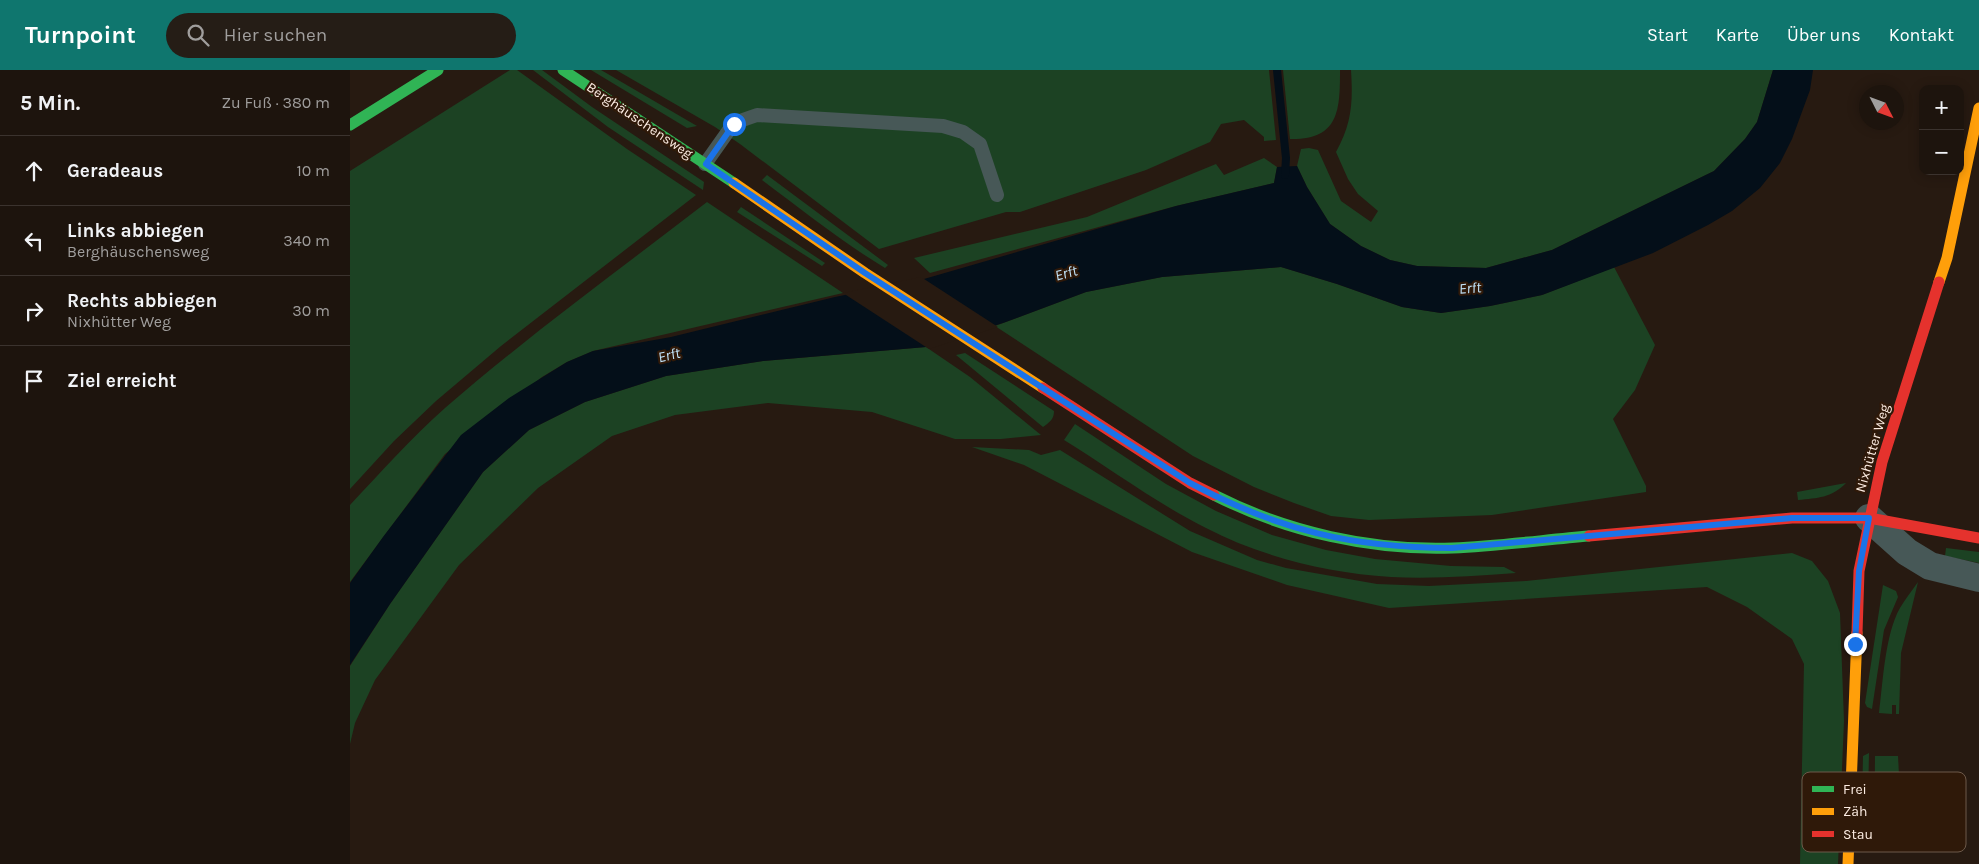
<!DOCTYPE html>
<html lang="de">
<head>
<meta charset="utf-8">
<style>
	:root { --surface:#1d140d; --page:#251d16; --text:#f1f3f6; --muted:#a09e9d; --line:#3b332e; --accent:#0f766e }
	body { margin:0; font-family:Karla,sans-serif; background:var(--page); color:var(--text) }
	.controls { position:absolute; right:15px; top:15px; display:grid; overflow:hidden; border-radius:10px; box-shadow:0 2px 12px #0003 }
	.controls button { width:45px; height:45px; display:grid; place-items:center; padding:0; border:0; border-bottom:1px solid var(--line); background:var(--surface); color:var(--text); font:25px sans-serif }
	.compass { position:absolute; left:1509px; top:15px; width:45px; height:45px; border-radius:50%; background:var(--surface); box-shadow:0 2px 12px #0003; rotate:132deg }
	.stop { position:absolute; width:15px; height:15px; margin:-11px; border:4px solid #1a73e8; border-radius:50%; background:#fff }
	.stop.end { background:#1a73e8; border-color:#fff; box-shadow:0 1px 5px #0008 }
	.list { margin:0; padding:0; list-style:none }
	h2 { display:flex; justify-content:space-between; align-items:center; height:65px; margin:0; padding:0 20px; font-size:21px }
	h2 small { font-size:16px; font-weight:400; color:var(--muted) }
	.list li { display:grid; grid-template-columns:32px 1fr auto; gap:15px; align-items:center; box-sizing:border-box; height:70px; padding:0 20px; border-top:1px solid var(--line) }
	.list b { display:block; font-size:19px; white-space:nowrap }
	.list p { margin:0; font-size:16px; white-space:nowrap; color:var(--muted) }
	.list em { font-size:16px; font-style:normal; color:var(--muted) }
	.icon { flex:none; width:28px; height:28px; fill:none; stroke:currentColor; stroke-width:2; stroke-linecap:round; stroke-linejoin:round }
	.map { position:relative; flex:none; width:1629px; height:794px; overflow:hidden }
	header { display:flex; align-items:center; gap:30px; box-sizing:border-box; height:70px; padding:0 25px; background:var(--accent); color:#fff }
	header strong { font-size:24px }
	nav { display:flex; gap:28px; margin-inline-start:auto; font-size:18px }
	.search { width:350px; height:45px; background:var(--page); display:flex; align-items:center; gap:12px; box-sizing:border-box; padding:0 18px; border-radius:28px; color:var(--muted); font-size:19px }
	main { display:flex }
	aside { flex:1; background:var(--surface) }
	.map>svg:first-child { display:block }
	.green { fill:#1c4223 }
	.water { fill:#040f19 }
	.pier { fill:#271a11 }
	.lines { fill:none; stroke-linecap:round; stroke-linejoin:round }
	.stream { stroke:#040f19; stroke-width:8 }
	.lane { stroke:#475857; stroke-width:14 }
	.street { stroke:#475857; stroke-width:28 }
	.fast { stroke:#30b455; stroke-width:11 }
	.slow { stroke:#ff9f0a; stroke-width:11 }
	.jam { stroke:#e5322d; stroke-width:11 }
	.route { stroke:#1a73e8; stroke-width:6 }
	.labels { text-anchor:middle; stroke-width:4.5; stroke-linejoin:round; paint-order:stroke }
	.street-label { font-size:14px; fill:#fdede3; stroke:#2f1909 }
	.water-label { font-size:15px; font-style:italic; fill:#c3e6fd; stroke:#2f1909 }
	.key { fill:#2f1909; stroke:#6d594a; stroke-width:1 }
	.key-label { font-size:14px; fill:#fdede3 }
</style>
</head>
<body>
<header>
<strong>Turnpoint</strong>
<div class="search"><svg class="icon" aria-label="search" viewBox="0 0 24 24"><circle cx="10" cy="10" r="6"/><path d="M15 15l6 6"/></svg>Hier suchen</div>
<nav><a>Start</a><a>Karte</a><a>Über uns</a><a>Kontakt</a></nav>
</header>
<main>
<aside>
<h2>5 Min.<small>Zu Fuß · 380 m</small></h2>
<ul class="list">
<li><svg class="icon" aria-label="ahead" viewBox="0 0 24 24"><path d="M12 20V5M6 11l6-6 6 6"/></svg><div><b>Geradeaus</b></div><em>10 m</em></li>
<li><svg class="icon" aria-label="left" viewBox="0 0 24 24"><path d="M17 20v-9H6M10 6l-5 5 5 5"/></svg><div><b>Links abbiegen</b><p>Berghäuschensweg</p></div><em>340 m</em></li>
<li><svg class="icon" aria-label="right" viewBox="0 0 24 24"><path d="M7 20v-9h11M14 6l5 5-5 5"/></svg><div><b>Rechts abbiegen</b><p>Nixhütter Weg</p></div><em>30 m</em></li>
<li><svg class="icon" aria-label="arrive" viewBox="0 0 24 24"><path d="M6 21V4h12l-3 4 3 4H6"/></svg><div><b>Ziel erreicht</b></div></li>
</ul>
</aside>
<div class="map">
<svg width="1629" height="794" viewBox="0 0 1629 794">
	<rect width="100%" height="100%" fill="#271a11"/>
	<g class="green">
		<polygon points="160,0 167,0 277,79 346,125 151,276 86,331 44,371 0,419 0,101"/>
		<polygon points="183,0 192,0 242,37 354,112 353,120 258,57"/>
		<polygon points="241,0 251,0 347,56 337,58"/>
		<polygon points="266,0 919,0 926,70 914,71 914,67 894,50 871,54 860,72 796,100 670,142 656,142 529,179 390,74 365,57"/>
		<path d="M933,0H990C990,40 989,70 940,69Z"/>
		<path d="M1001,0H1423L1407,52L1395,69L1364,101L1202,180L1136,198L1067,196L1040,190L1011,176L980,154L957,117L947,96L951,79L959,78L968,80L991,131L1021,152L1028,141L1008,124L998,109L986,82C1002,53 1003,32 1001,0Z"/>
		<polygon points="914,88 927,97 924,113 826,136 580,203 564,188 737,147 866,94 874,105"/>
		<path d="M417,105L538,195L535,198C492,172 452,140 412,110Z"/>
		<path d="M357,132L493,223L243,281L217,292L192,307L95,384L0,512V435C31,402 61,368 95,338C179,265 269,200 357,132Z"/>
		<polygon points="391,137 475,193 472,196 387,142"/>
		<polygon points="931,197 987,214 1052,237 1091,243 1140,236 1192,225 1264,197 1305,275 1285,320 1263,349 1296,416 1296,422 1142,445 1019,450 981,446 944,433 904,417 843,386 645,256 736,222 812,207"/>
		<polygon points="576,277 620,307 691,365 651,369 605,369 522,342 418,333 325,345 262,366 188,418 109,495 25,610 5,653 0,674 0,596 40,534 133,402 179,360 235,332 316,306 413,291"/>
		<path d="M615,283L704,341C704,349 700,352 693,357L606,285Z"/>
		<path d="M725,354L816,414L866,441L922,465L976,480L1025,489L1101,496L1154,497L1166,503C1124,506 1083,509 1041,507C977,503 912,487 856,458C806,433 761,399 714,370Z"/>
		<polygon points="622,377 679,380 691,385 710,380 840,461 907,490 936,498 1027,514 1079,516 1176,511 1442,483 1462,491 1478,511 1490,543 1494,651 1488,794 1450,794 1454,594 1442,569 1397,537 1357,517 1039,538 937,515 842,482 674,395"/>
		<path d="M1496,413C1481,428 1468,428 1448,430L1447,422Z"/>
		<polygon points="1596,478 1629,482 1629,493 1595,486"/>
		<path d="M1568,512L1551,583L1549,644H1546V635H1542V644L1529,643C1533,612 1535,564 1550,538C1555,529 1562,521 1568,512Z"/>
		<polygon points="1533,515 1546,521 1548,527 1534,560 1522,639 1517,637 1515,633"/>
		<polygon points="1519,683 1517,778 1511,777 1513,686"/>
		<polygon points="1525,686 1548,686 1553,779 1524,778"/>
	</g>
	<polygon class="water" points="1423,0 1463,0 1460,20 1442,69 1430,93 1410,118 1382,141 1358,155 1303,183 1192,225 1140,236 1091,243 1052,237 987,214 931,197 812,207 736,222 653,253 576,277 413,291 316,306 235,332 179,360 133,402 40,534 0,595 0,513 33,467 111,365 159,328 217,292 243,281 321,267 485,227 574,209 826,136 924,113 927,97 947,96 957,117 980,154 1011,176 1040,190 1067,196 1136,198 1202,180 1364,101 1395,69 1407,52"/>
	<polygon class="pier" points="571,207 648,257 579,279 493,223"/>
	<g class="lines">
		<polyline class="stream" points="927,0 936,88 935,105"/>
		<polyline class="lane" points="355,94 384,53 407,45 593,56 613,62 630,74 647,125"/>
		<polyline class="street" points="1519,448 1557,482 1580,496 1629,508"/>
		<g class="fast">
			<polyline points="213,0 384,113"/>
			<polyline points="0,55 88,0"/>
			<path d="M864,425C937,462 1022,481 1103,478C1148,476 1193,470 1239,466"/>
		</g>
		<g class="slow">
			<polyline points="384,113 515,203 693,318"/>
			<polyline points="1589,212 1597,188 1629,38"/>
			<polyline points="1498,794 1507,563"/>
		</g>
		<g class="jam">
			<polyline points="693,318 840,413 864,425"/>
			<polyline points="1239,466 1442,448 1519,448 1629,468"/>
			<polyline points="1507,563 1509,501 1532,392 1589,212"/>
		</g>
	</g>
	<g class="lines">
		<path class="route" d="M384,54L356,94L515,203L840,413C928,460 1002,478 1102,478L1442,448H1519L1509,501L1505,574"/>
	</g>
	<g class="labels">
		<g class="street-label">
			<text transform="translate(290 50) rotate(34)" y="5">Berghäuschensweg</text>
			<text transform="translate(1522 378) rotate(-74)" y="5">Nixhütter Weg</text>
		</g>
		<g class="water-label">
			<text transform="translate(716 203) rotate(-15)" y="5">Erft</text>
			<text transform="translate(1120 218) rotate(-4)" y="5">Erft</text>
			<text transform="translate(319 285) rotate(-13)" y="5">Erft</text>
		</g>
	</g>
	<rect x="1452" y="702" width="164" height="80" rx="8" class="key"/>
	<rect x="1462" y="716" width="22" height="6" fill="#30b455"/>
	<rect x="1462" y="738" width="22" height="7" fill="#ff9f0a"/>
	<rect x="1462" y="761" width="22" height="6" fill="#e5322d"/>
	<g class="key-label">
		<text x="1493" y="724">Frei</text>
		<text x="1493" y="746">Zäh</text>
		<text x="1493" y="769">Stau</text>
	</g>
</svg>
<div class="controls">
<button>+</button>
<button>−</button>
</div>
<svg class="compass" viewBox="-18 -18 36 36"><path d="M0-13l5 13h-10z" fill="#e53935"/><path d="M0 13l5-13h-10z" fill="#a09e9d"/></svg>
<div class="stop" style="left:384px;top:54px"></div>
<div class="stop end" style="left:1505px;top:574px"></div>
</div>
</main>
</body>
</html>
